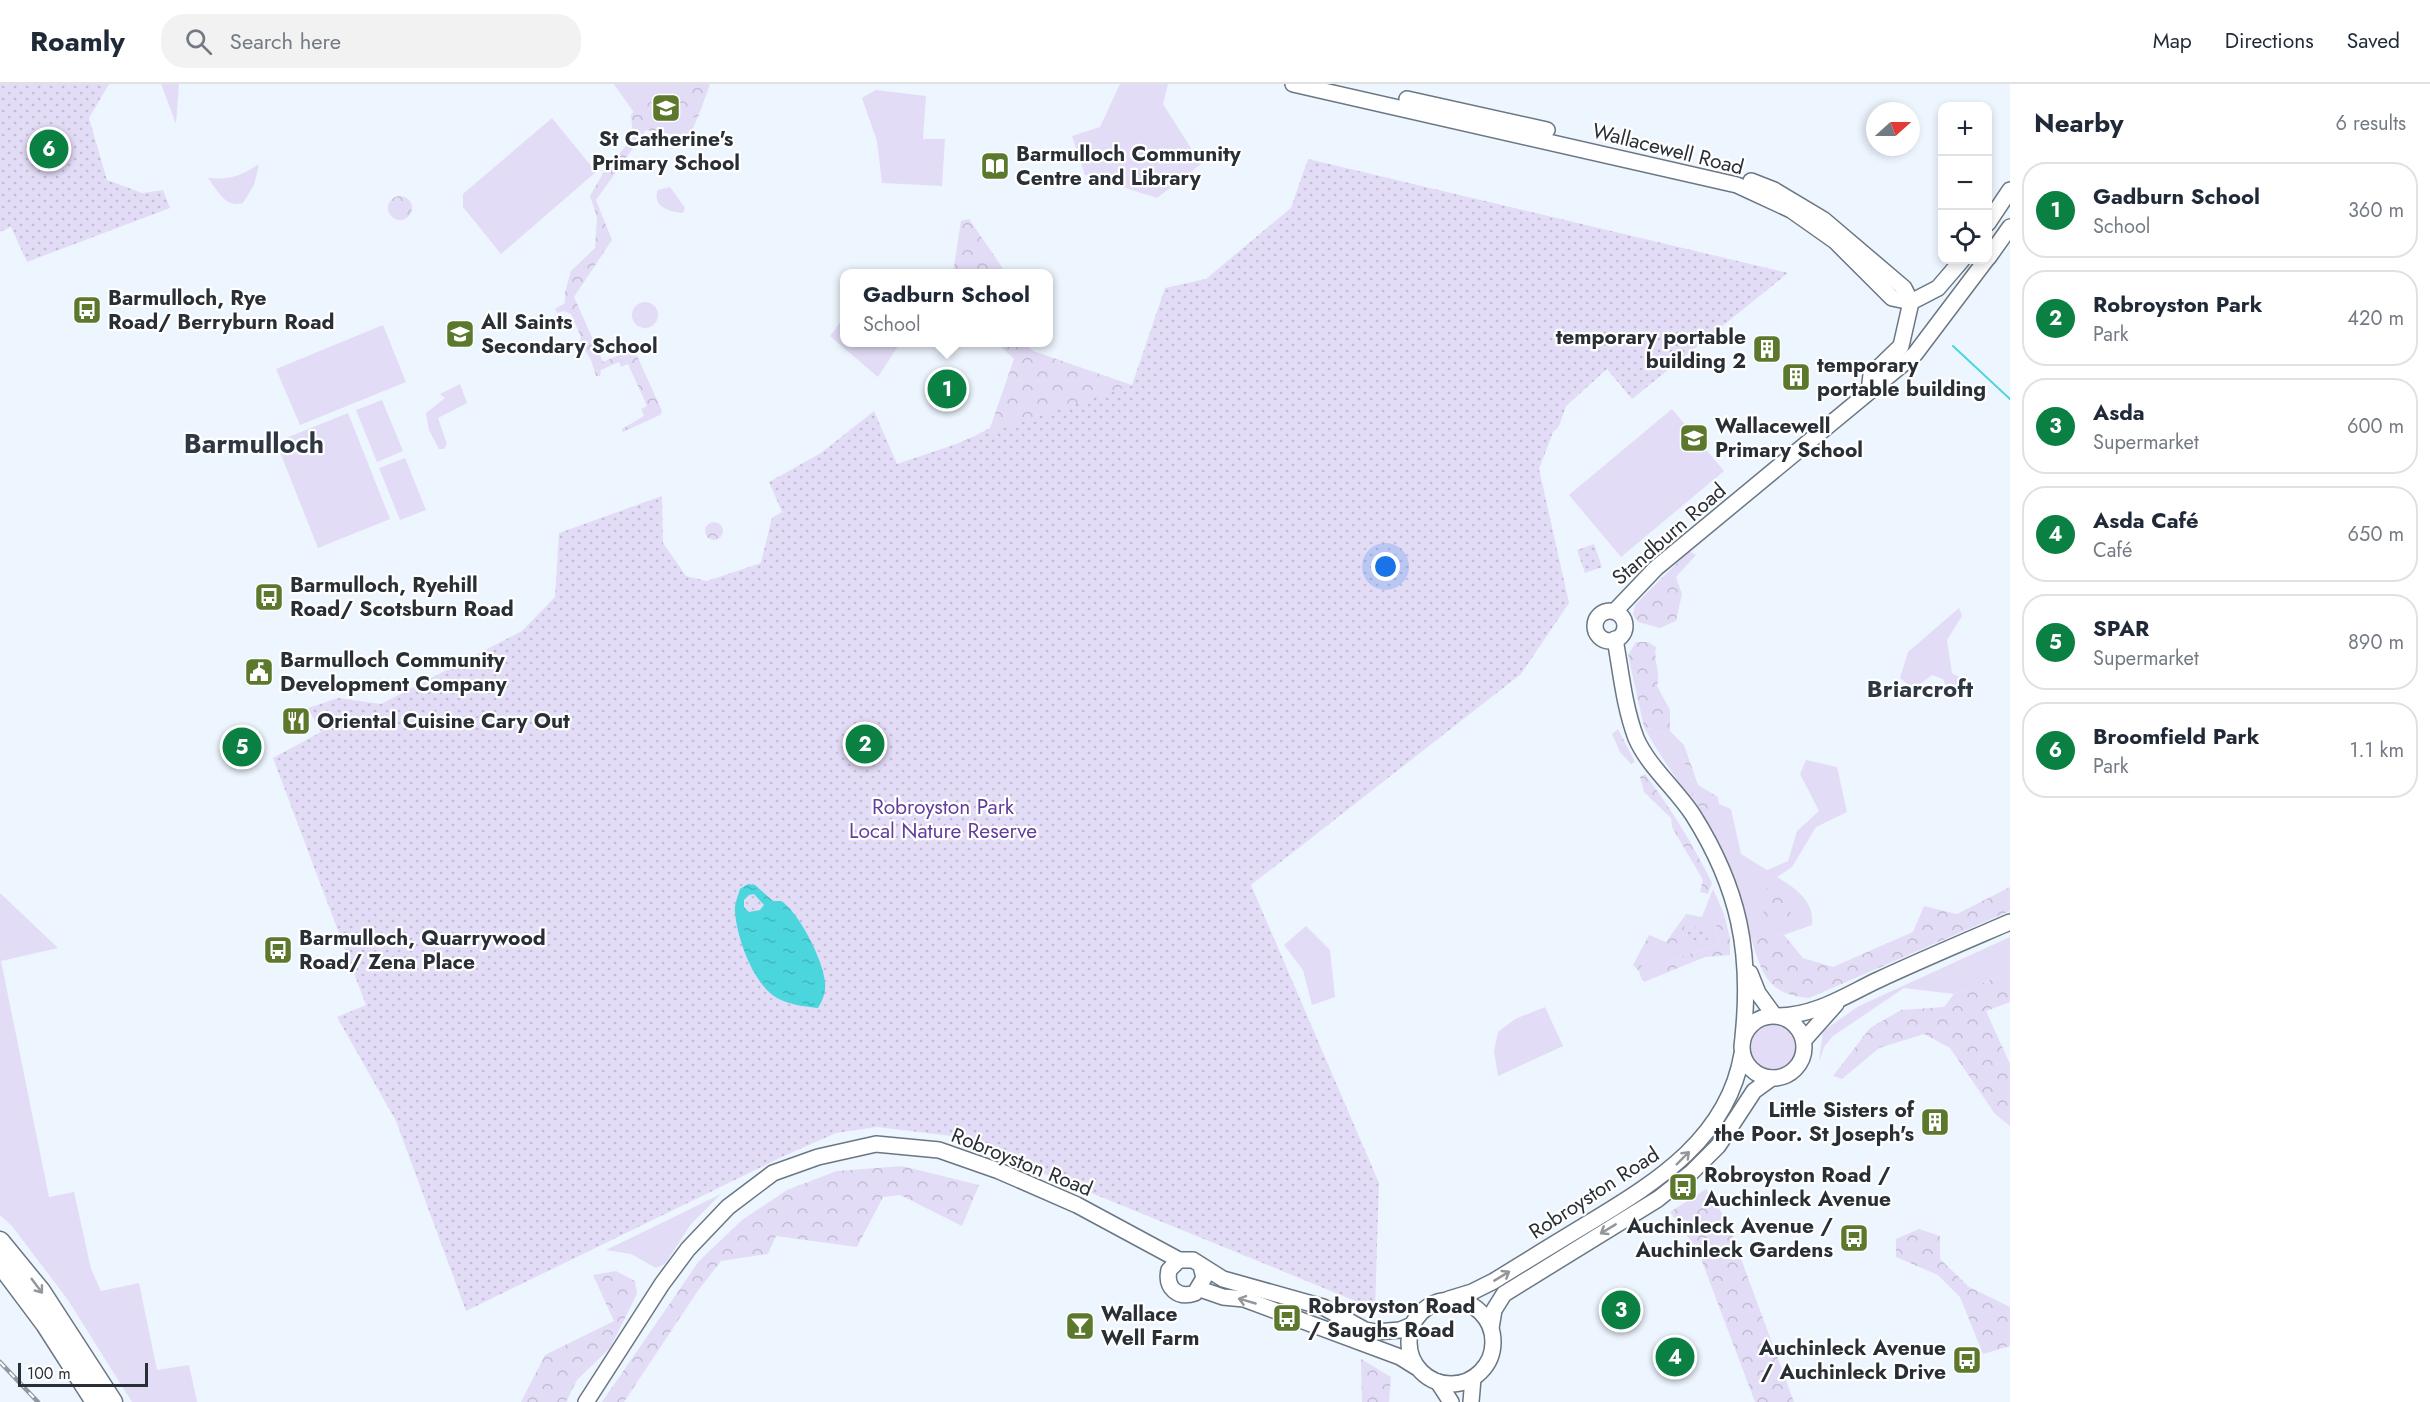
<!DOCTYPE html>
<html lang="en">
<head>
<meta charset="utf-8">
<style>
	:root { --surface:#fff; --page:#f2f2f3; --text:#1f2937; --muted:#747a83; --line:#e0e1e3; --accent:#0b8043 }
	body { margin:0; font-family:Jost,sans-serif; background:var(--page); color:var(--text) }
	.controls { position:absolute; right:18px; top:18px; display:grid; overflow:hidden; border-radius:12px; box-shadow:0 3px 9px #0003 }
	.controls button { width:54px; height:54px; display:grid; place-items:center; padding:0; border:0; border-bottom:2px solid var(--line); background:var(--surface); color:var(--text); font:30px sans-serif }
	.compass { position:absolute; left:1866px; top:18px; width:54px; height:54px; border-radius:50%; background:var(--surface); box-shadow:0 3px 9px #0003; rotate:69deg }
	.scale { position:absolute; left:18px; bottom:15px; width:130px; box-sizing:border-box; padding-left:6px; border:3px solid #292f34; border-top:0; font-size:16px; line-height:21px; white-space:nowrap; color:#292f34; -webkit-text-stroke:4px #fff; paint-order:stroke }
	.you { position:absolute; left:1386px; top:483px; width:21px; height:21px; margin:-15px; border:4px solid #fff; border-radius:50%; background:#1a73e8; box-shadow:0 0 0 9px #1a73e833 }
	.badge { display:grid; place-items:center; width:39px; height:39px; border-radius:50%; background:var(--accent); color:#fff; font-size:20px; font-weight:700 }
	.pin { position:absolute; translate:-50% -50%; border:3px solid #fff; box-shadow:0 2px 6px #0006 }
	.popup { position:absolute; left:840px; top:185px; width:213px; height:78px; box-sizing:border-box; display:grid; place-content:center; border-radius:12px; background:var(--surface); filter:drop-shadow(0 2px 4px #0005); font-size:20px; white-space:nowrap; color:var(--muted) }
	.popup b { font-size:22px; color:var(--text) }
	.popup::after { content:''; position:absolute; left:50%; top:100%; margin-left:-12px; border:12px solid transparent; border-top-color:var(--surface) }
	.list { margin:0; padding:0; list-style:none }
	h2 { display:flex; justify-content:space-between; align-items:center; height:78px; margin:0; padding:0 24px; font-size:26px }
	h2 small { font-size:20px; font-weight:400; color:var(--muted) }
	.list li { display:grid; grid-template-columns:39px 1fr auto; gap:18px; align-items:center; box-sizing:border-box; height:96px; margin:0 12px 12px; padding:0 12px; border:2px solid var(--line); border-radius:24px }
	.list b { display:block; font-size:22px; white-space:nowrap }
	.list p { margin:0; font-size:20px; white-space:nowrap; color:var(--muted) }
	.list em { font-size:20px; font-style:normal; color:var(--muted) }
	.icon { flex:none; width:33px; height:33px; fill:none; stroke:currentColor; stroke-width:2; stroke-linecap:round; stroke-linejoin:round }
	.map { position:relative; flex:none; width:2010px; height:1318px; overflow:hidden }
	header { display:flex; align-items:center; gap:36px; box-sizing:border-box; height:84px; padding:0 30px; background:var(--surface); border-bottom:2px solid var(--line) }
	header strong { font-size:28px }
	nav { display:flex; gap:33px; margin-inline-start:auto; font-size:21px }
	.search { width:420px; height:54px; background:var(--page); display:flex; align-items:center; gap:15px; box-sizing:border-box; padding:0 21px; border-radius:24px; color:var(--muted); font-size:22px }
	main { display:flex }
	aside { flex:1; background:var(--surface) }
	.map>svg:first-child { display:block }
	.grass { fill:#e3dcf7 }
	.forest { fill:url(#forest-crowns) }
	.park { fill:url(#park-dots) }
	.water { fill:url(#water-ripples); fill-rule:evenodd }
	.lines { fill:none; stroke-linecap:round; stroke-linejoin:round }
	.stream { stroke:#4bd5dc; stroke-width:2 }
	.secondary-casing { stroke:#6a7783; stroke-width:18 }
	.highway-casing { stroke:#6a7783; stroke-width:21 }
	.secondary { stroke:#fff; stroke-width:15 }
	.highway { stroke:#fff; stroke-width:18 }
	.rail-casing { stroke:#90979e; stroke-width:4.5 }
	.rail { stroke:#fff; stroke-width:2; stroke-dasharray:7; stroke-linecap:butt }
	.oneway { stroke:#94979a }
	.labels { text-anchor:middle; stroke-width:4.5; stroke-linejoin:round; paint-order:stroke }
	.poi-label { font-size:21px; font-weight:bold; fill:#292f34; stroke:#fff; text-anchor:start }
	.street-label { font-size:21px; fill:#292f34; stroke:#fff }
	.park-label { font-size:21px; fill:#613e9c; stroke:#fff }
	.quarter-label { font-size:24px; font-weight:bold; fill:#2d3843; stroke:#fff }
	.district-label { font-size:27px; font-weight:bold; fill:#2d3843; stroke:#fff }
</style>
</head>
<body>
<header>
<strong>Roamly</strong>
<div class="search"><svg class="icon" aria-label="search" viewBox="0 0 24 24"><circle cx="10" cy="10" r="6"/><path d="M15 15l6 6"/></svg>Search here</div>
<nav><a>Map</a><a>Directions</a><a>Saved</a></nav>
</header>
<main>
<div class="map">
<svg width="2010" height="1318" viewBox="0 0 2010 1318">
	<defs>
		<pattern id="forest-crowns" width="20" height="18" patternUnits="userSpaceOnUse" patternTransform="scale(1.5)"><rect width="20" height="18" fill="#e3dcf7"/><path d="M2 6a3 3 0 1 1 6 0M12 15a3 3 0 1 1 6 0" fill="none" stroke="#c3bdd4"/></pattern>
		<pattern id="park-dots" width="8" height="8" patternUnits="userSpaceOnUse" patternTransform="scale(1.5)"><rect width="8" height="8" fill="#e3dcf7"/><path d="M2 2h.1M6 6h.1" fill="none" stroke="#c3bdd4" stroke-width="1.8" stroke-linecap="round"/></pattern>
		<pattern id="water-ripples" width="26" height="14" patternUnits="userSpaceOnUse" patternTransform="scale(1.5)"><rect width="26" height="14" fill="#4bd5dc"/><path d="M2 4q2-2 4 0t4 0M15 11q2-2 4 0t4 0" fill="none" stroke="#42b7bd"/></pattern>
	</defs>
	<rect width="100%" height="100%" fill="#edf5fe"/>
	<g class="grass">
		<polygon points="161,0 179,0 176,40"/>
		<polygon points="614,0 710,0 690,53 646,46"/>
		<polygon points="1120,0 1168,0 1163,20 1201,80 1157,114 1085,91 1072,52 1100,43"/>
		<polygon points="876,6 926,12 923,55 945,55 942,102 882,99 877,57 862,14"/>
		<polygon points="552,34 596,88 501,170 463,123 463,110"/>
		<path d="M259,80L254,101L243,119C225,124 218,107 208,94C229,96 242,92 259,80Z"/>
		<path d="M670,103L685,124L683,129C671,128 651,123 658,106Z"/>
		<circle cx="645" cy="231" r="13"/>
		<polygon points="845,232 845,258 900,259 878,293 830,252"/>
		<polygon points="383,241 406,298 300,341 276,285"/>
		<polygon points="460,300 467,319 438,334 447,360 444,365 439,365 429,346 426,329 445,314 440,310"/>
		<polygon points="382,316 403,367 377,378 356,326"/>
		<polygon points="1672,325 1724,387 1621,473 1569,411"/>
		<polygon points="348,329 390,435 318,464 276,358"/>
		<polygon points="405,374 426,426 400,436 379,384"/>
		<polygon points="1959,524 1962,532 1947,556 1952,589 1976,602 1950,612 1943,595 1932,591 1914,605 1900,594 1908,568"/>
		<path d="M1644,643L1667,651L1680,666L1692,698V712L1704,731L1719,720L1731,725L1741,770L1767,786L1788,777L1797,747L1819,727L1800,690L1806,676L1837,683L1847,728L1816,743L1792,783L1777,793C1795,804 1815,817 1812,841L1784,851L1758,845L1752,857C1741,818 1730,780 1709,745C1688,710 1663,678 1644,643Z"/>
		<polygon points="1713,805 1724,830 1715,844 1719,853 1717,861 1677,874 1641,894 1639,887 1651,864 1683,855 1686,830 1702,833"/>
		<polygon points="0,809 58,864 1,877 49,1113 74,1108 91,1185 101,1207 139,1199 157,1286 189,1281 197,1318 132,1318 68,1216 12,1142 0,1131"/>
		<polygon points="1306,842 1330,866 1335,913 1312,921 1303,886 1284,861"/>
		<polygon points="2010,853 2010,908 2001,892 1954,910 1904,904 1833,952 1824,963 1819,978 1823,947 1859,922"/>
		<polygon points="1545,923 1563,962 1498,992 1494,967 1498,948 1515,935"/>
		<circle cx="1773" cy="963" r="23"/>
		<polygon points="721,1110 691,1140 665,1180 656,1184 631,1170 606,1166"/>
	</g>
	<g class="forest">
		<path d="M696,0H710L698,33C683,35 674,28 657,30L656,24C668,13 684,11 696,0Z"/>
		<path d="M644,8C653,13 652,19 650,29L664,48L646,46L596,116L612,156L574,213L603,278L634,265L662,327L660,331L623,348L622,345L644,332L641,325L647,322L628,280L621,283L619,278L601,286L600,292H596L591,276L580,258L581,253L571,230L564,227L557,229L555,225L565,219V208L571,187L595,164L597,133L590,112L602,91L633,53L631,31L634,27L638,28V12Z"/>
		<circle cx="400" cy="124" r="12"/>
		<polygon points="969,135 1006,189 953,189 961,137"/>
		<path d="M997,259H1024L1033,267L1132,301L761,479L772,434C840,396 922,381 990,344L1014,275Z"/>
		<circle cx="714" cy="447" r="9"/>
		<polygon points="1689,467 1696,471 1676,493 1682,510 1676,537 1660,544 1638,538 1633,531 1635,521"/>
		<path d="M1636,558H1648L1656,563C1653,577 1661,588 1657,602L1670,626V647L1684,661L1698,701L1718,713L1719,720L1704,731L1692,712V698L1680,666L1667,651L1644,643L1628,571Z"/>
		<polygon points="1618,645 1635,678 1631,680 1620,668 1612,650"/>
		<path d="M1645,690C1671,725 1693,760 1712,799L1708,810L1700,808L1703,796L1672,743L1671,734L1644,708L1640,693Z"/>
		<path d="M1770,803L1782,807L1793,823L1788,835L1770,838C1762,828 1758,820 1761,808Z"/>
		<path d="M2010,803V827L1809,914C1769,910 1763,893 1752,857L1758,844L1784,851L1803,874L1833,883L1913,848L1924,822L1957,830Z"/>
		<polygon points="1686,830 1683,855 1661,869 1651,864 1639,887 1633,881 1649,851 1666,858"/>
		<polygon points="1724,830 1730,854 1730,871 1705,873 1644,898 1641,894 1677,874 1717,861 1719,853 1715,844"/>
		<polygon points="2001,892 2010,908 2010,918 1986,927 2010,980 2010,1042 1995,1030 1950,964 1924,950 1879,964 1842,995 1833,992 1870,944 1901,926 1944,923 1954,910"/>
		<polygon points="902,1082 979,1101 962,1142 900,1111 883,1113 857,1163 776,1152 768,1170 721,1177 697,1208 624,1318 602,1318 699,1177 742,1136 787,1106 837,1087"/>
		<polygon points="1706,1105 1727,1137 1794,1318 1755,1318 1698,1167 1670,1128"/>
		<polygon points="1919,1145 1940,1152 1940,1175 1969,1203 2010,1223 2010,1262 1983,1270 1960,1213 1938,1191 1896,1173 1896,1155"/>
		<polygon points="616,1187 635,1197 637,1210 610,1264 577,1296 566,1318 521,1318 545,1271 614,1237 593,1191"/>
		<polygon points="1361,1275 1391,1293 1389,1318 1362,1318"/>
	</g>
	<g class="park">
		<polygon points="0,0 109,0 89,34 107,96 142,109 163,106 170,124 27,178 11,143 0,148"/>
		<polygon points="1308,75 1788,189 1632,315 1607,285 1566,322 1559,342 1553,348 1539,385 1569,519 1521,590 1251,801 1379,1099 1375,1225 952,1052 877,1043 836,1049 786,1071 466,1227 396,1037 337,933 366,921 273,674 321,648 308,624 338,614 381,620 522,547 555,513 559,449 662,412 663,459 686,492 707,497 761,479 772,434 782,428 769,398 821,369 874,327 897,380 1132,301 1165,204 1206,195 1291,124"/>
		<polygon points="1594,460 1602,483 1585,489 1577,466"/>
		<polygon points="1705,842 1708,856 1690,859 1687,845"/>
	</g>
	<path class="water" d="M748,800L755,801L773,817H781C799,828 823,876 825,898C826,908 823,916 818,924C806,923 787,920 777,914C754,901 737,855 735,828C734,821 738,812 740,805ZM754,810L764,821L760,826L749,828L744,823V816L749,811Z"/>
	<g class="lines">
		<polyline class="stream" points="1953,262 2010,315"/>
		<g class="secondary-casing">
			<g id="secondary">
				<polyline points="1293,0 1737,101 1791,126 1835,157 1892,214 1911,218"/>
				<polyline points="1407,15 1547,46"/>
				<polyline points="1751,97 1774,106 1824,136 1904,204 1911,218"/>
				<polyline points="1988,139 2010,106"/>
				<polyline points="1988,174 2010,143"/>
				<polyline points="1869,307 1871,291 1901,262 1911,218 1938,204 1962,176"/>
				<polyline points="1615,527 1656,484 1915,270 1986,176"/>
				<circle cx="1610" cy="542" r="15"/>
				<path d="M1615,555C1621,588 1624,622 1636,654C1648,682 1676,705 1693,731C1739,804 1752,868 1743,953"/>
				<polyline points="1750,889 1758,909 1774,931"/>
				<circle cx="1773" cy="963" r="31"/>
				<path d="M1778,932C1815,932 1846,911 1878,896C1921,876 1966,857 2010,838"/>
				<polyline points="1804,956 1836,920"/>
				<path d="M1201,1182L1204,1194L1195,1209C1178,1215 1165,1204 1169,1186L1179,1176H1193L1223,1195L1323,1223L1365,1246L1376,1248L1400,1246L1412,1241"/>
				<polyline points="1200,1205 1223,1213 1244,1215 1400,1273 1416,1283"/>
				<path d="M1449,1215L1472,1208L1494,1197C1526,1177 1559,1157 1592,1137C1658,1097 1728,1053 1742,970"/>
				<circle cx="1451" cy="1258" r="42"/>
				<polyline points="1491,1244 1494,1226 1504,1210 1658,1115 1692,1088 1718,1062 1754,1007 1772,994"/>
				<polyline points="1438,1298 1451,1318"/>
				<polyline points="586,1318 662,1200 688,1165 728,1123 773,1089 818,1073 876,1060 939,1066 999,1087 1077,1121 1179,1176"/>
				<polyline points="1471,1318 1473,1294"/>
			</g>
		</g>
		<g class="highway-casing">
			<g id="highway">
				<polyline points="0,1157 41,1207 113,1318"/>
				<polyline points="0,1180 45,1240 95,1318"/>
			</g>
		</g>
		<use href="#secondary" class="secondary"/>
		<use href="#highway" class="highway"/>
		<g class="rail-casing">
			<polyline id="rail" points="0,1278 38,1318"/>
		</g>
		<use href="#rail" class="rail"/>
	</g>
	<defs><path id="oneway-shaft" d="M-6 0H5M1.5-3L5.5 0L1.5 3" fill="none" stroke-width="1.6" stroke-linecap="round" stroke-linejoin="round" transform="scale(1.5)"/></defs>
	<g class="oneway">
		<use href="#oneway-shaft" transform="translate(1683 1074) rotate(-45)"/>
		<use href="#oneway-shaft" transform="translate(1608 1145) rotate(149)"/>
		<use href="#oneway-shaft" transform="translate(1502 1192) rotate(-31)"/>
		<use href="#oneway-shaft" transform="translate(37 1202) rotate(53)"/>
		<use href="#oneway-shaft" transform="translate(1247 1217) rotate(-164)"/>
	</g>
	<defs>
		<g id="school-square" transform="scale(1.5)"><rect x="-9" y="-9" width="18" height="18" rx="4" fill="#5c782c" stroke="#fff"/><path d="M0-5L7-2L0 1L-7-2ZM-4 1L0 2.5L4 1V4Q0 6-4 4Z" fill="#fff"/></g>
		<g id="library-square" transform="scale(1.5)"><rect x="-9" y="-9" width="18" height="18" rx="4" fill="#5c782c" stroke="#fff"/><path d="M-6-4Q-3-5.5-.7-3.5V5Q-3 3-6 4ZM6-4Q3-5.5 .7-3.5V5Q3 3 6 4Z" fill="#fff"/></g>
		<g id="bus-square" transform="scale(1.5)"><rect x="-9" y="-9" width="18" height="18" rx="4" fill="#5c782c" stroke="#fff"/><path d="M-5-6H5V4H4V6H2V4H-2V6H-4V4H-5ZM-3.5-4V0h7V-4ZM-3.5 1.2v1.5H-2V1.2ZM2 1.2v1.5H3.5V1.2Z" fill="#fff"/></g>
		<g id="building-square" transform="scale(1.5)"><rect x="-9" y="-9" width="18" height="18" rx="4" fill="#5c782c" stroke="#fff"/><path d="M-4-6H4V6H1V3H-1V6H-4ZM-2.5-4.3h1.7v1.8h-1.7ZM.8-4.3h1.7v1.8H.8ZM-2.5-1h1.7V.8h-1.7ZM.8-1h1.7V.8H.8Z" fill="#fff"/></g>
		<g id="civic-square" transform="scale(1.5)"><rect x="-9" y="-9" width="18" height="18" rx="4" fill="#5c782c" stroke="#fff"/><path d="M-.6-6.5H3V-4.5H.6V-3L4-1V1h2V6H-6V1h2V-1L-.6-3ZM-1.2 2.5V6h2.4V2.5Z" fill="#fff"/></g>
		<g id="restaurant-square" transform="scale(1.5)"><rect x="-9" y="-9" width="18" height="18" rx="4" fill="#5c782c" stroke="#fff"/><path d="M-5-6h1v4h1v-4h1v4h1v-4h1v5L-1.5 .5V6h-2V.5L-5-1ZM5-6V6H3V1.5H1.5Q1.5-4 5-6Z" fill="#fff"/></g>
		<g id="bar-square" transform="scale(1.5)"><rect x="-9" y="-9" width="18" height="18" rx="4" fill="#5c782c" stroke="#fff"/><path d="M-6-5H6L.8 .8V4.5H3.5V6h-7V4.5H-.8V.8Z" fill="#fff"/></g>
	</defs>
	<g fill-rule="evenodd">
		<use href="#school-square" x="666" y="24"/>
		<use href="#library-square" x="995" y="82"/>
		<use href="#bus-square" x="87" y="226"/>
		<use href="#school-square" x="460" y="250"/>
		<use href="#building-square" x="1767" y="265"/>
		<use href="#building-square" x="1796" y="293"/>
		<use href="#school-square" x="1694" y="354"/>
		<use href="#bus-square" x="269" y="513"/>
		<use href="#civic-square" x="259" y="588"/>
		<use href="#restaurant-square" x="296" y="637"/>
		<use href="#bus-square" x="278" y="866"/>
		<use href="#building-square" x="1935" y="1038"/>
		<use href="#bus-square" x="1683" y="1103"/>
		<use href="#bus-square" x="1854" y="1154"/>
		<use href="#bus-square" x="1287" y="1234"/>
		<use href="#bar-square" x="1080" y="1242"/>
		<use href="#bus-square" x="1967" y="1276"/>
	</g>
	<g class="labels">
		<g class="poi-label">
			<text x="666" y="62" text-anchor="middle">St Catherine's<tspan x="666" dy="24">Primary School</tspan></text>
			<text x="1016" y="77">Barmulloch Community<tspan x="1016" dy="24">Centre and Library</tspan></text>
			<text x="108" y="221">Barmulloch, Rye<tspan x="108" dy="24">Road/ Berryburn Road</tspan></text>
			<text x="481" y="245">All Saints<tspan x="481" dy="24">Secondary School</tspan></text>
			<text x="1746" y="260" text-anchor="end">temporary portable<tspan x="1746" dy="24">building 2</tspan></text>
			<text x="1817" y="288">temporary<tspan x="1817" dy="24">portable building</tspan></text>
			<text x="1715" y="349">Wallacewell<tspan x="1715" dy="24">Primary School</tspan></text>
			<text x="290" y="508">Barmulloch, Ryehill<tspan x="290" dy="24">Road/ Scotsburn Road</tspan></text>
			<text x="280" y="583">Barmulloch Community<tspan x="280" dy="24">Development Company</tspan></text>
			<text x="317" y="644">Oriental Cuisine Cary Out</text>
			<text x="299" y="861">Barmulloch, Quarrywood<tspan x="299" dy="24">Road/ Zena Place</tspan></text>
			<text x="1914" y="1033" text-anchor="end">Little Sisters of<tspan x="1914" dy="24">the Poor. St Joseph's</tspan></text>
			<text x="1704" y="1098">Robroyston Road /<tspan x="1704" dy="24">Auchinleck Avenue</tspan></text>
			<text x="1833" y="1149" text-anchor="end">Auchinleck Avenue /<tspan x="1833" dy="24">Auchinleck Gardens</tspan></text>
			<text x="1308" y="1229">Robroyston Road<tspan x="1308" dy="24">/ Saughs Road</tspan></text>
			<text x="1101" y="1237">Wallace<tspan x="1101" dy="24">Well Farm</tspan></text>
			<text x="1946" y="1271" text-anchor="end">Auchinleck Avenue<tspan x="1946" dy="24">/ Auchinleck Drive</tspan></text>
		</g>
		<g class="street-label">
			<text transform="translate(1668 65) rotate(14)" y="7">Wallacewell Road</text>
			<text transform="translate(1669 450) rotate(-41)" y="7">Standburn Road</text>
			<text transform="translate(1022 1078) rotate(22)" y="7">Robroyston Road</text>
			<text transform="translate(1594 1109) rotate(-33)" y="7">Robroyston Road</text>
		</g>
		<g class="park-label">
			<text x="943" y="730">Robroyston Park<tspan x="943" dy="24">Local Nature Reserve</tspan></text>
		</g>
		<g class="quarter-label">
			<text x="1920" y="613">Briarcroft</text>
		</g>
		<g class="district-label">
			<text x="254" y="369">Barmulloch</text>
		</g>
	</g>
</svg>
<div class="controls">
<button>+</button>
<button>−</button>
<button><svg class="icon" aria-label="locate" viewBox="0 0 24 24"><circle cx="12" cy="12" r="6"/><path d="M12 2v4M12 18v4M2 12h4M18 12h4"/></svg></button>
</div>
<svg class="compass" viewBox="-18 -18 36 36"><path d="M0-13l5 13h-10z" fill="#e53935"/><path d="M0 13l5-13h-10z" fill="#747a83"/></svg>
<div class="scale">100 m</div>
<div class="you"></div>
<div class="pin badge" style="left:947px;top:305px">1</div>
<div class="popup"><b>Gadburn School</b>School</div>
<div class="pin badge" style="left:865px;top:660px">2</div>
<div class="pin badge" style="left:1621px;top:1226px">3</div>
<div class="pin badge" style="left:1675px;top:1273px">4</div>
<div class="pin badge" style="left:242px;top:663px">5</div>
<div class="pin badge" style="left:49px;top:65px">6</div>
</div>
<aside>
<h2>Nearby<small>6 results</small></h2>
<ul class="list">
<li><span class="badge">1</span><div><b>Gadburn School</b><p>School</p></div><em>360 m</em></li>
<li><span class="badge">2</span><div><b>Robroyston Park</b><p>Park</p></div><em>420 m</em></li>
<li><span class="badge">3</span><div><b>Asda</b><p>Supermarket</p></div><em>600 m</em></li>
<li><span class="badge">4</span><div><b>Asda Café</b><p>Café</p></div><em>650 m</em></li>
<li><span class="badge">5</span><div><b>SPAR</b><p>Supermarket</p></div><em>890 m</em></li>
<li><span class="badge">6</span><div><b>Broomfield Park</b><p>Park</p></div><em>1.1 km</em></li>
</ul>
</aside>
</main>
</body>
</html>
